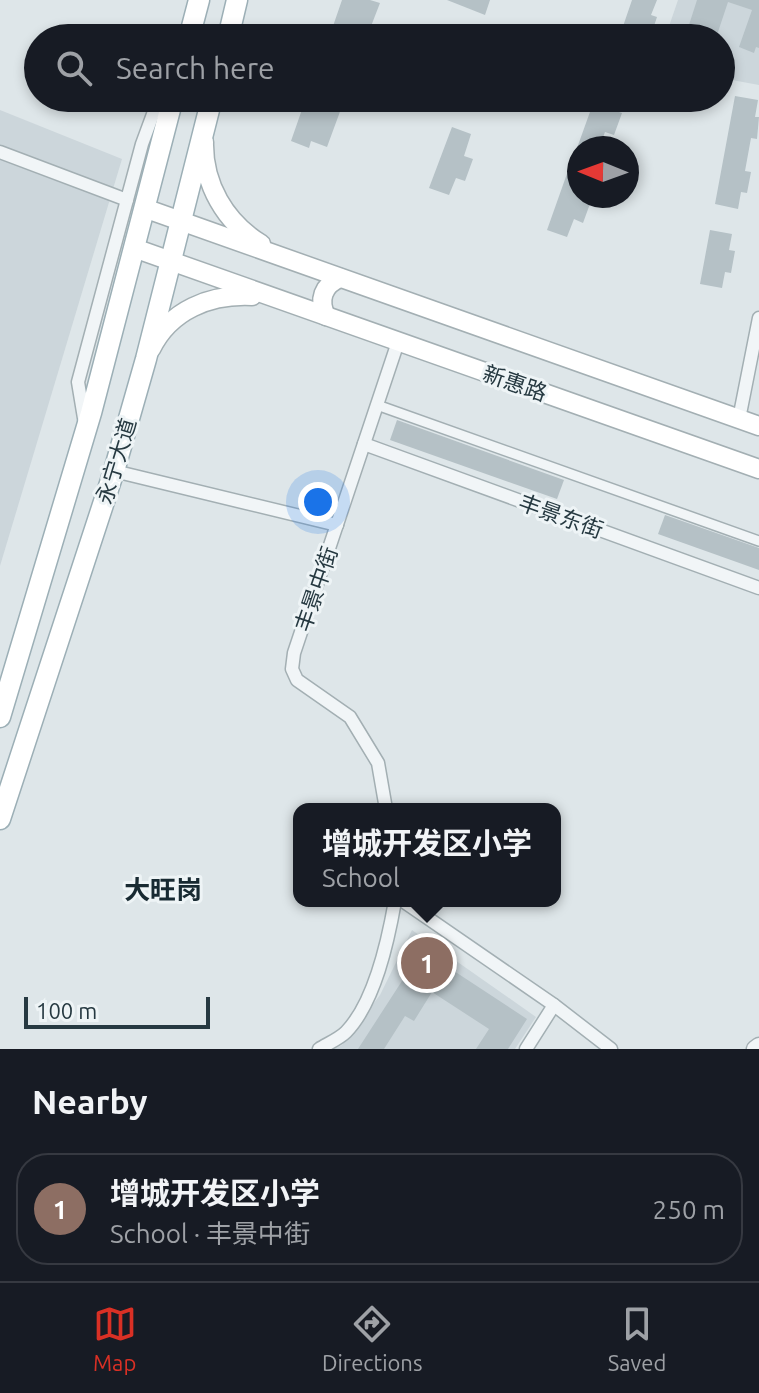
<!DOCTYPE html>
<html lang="en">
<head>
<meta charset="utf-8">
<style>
	:root { --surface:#171b24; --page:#242831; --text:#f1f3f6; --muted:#9ea1a6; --line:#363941; --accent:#d93025 }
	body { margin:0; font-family:Ubuntu,"Noto Sans SC",sans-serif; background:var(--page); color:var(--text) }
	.compass { position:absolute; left:567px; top:136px; width:72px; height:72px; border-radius:50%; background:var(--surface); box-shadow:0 4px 12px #0003; rotate:271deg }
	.scale { position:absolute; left:24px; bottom:20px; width:186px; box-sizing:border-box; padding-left:8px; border:4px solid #263941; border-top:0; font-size:22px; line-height:28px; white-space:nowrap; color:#263941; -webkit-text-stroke:6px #eef4f6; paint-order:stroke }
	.you { position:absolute; left:318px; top:502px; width:28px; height:28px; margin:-20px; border:6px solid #fff; border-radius:50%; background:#1a73e8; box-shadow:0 0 0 12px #1a73e833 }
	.badge { display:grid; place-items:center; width:52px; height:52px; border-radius:50%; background:var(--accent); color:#fff; font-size:26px; font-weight:700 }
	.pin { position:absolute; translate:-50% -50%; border:4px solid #fff; box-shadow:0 2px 8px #0006 }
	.popup { position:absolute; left:293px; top:803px; width:268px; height:104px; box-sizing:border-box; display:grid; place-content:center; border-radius:16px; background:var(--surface); filter:drop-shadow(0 2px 6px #0005); font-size:26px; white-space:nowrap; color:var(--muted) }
	.popup b { font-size:30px; color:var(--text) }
	.popup::after { content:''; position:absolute; left:50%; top:100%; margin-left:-16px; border:16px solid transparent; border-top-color:var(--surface) }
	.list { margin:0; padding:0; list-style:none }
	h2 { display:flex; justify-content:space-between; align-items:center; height:104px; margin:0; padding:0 32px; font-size:34px }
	h2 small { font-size:26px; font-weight:400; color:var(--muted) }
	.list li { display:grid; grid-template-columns:52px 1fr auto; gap:24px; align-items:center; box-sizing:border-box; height:112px; margin:0 16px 16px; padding:0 16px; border:2px solid var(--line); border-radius:32px }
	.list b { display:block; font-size:30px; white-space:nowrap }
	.list p { margin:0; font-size:26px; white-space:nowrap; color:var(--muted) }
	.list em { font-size:26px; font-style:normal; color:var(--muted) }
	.icon { flex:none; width:44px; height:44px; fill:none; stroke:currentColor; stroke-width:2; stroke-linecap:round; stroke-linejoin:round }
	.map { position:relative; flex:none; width:759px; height:1049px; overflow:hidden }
	.search { position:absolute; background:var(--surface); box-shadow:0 4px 12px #0003; left:24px; right:24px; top:24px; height:88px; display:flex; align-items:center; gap:20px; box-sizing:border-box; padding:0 28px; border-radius:44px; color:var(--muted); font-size:30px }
	.sheet { height:232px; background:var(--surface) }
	nav { display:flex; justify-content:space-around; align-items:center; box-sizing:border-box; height:112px; border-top:2px solid var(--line); background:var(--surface); font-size:22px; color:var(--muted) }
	nav a { display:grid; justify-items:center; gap:4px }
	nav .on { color:var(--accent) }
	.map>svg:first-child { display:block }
	.built { fill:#ccd6db }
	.building { fill:#b5c1c6 }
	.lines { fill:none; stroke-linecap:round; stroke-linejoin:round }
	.pedestrian-casing { stroke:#a3afb3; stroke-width:12 }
	.minor-casing { stroke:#a3afb3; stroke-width:15 }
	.tertiary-casing { stroke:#a3afb3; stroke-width:19 }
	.secondary-casing { stroke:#a3afb3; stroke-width:21 }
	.primary-casing { stroke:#9cafb6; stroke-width:23 }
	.pedestrian { stroke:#f1f5f7; stroke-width:9 }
	.minor { stroke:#f1f5f7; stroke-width:12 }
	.tertiary { stroke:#f1f5f7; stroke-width:16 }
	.secondary { stroke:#fff; stroke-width:18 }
	.primary { stroke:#fff; stroke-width:20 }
	.labels { text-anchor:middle; stroke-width:6; stroke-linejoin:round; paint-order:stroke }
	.street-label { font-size:22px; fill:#263941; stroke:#eef4f6 }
	.quarter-label { font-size:26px; font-weight:bold; fill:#182a32; stroke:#eef4f6 }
</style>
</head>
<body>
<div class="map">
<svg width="759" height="1049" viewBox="0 0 759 1049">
	<rect width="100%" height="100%" fill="#dee6e9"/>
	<g class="built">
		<polygon points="678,0 759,0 759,85 721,78 721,38 665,38"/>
		<polygon points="0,110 122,159 0,566"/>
		<polygon points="412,930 536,1017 515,1049 334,1049 342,1045 380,995"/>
	</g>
	<g class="building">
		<polygon points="342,0 370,0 380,3 368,34 352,29 350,36 332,29"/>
		<polygon points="447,0 490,0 485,15"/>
		<polygon points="632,0 657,0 651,15 657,17 650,38 619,38"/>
		<polygon points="697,0 759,0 759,48 756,47 754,53 739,47 752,10 728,2 716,38 690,38 692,33 687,31"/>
		<polygon points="735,96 758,100 755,117 759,117 757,139 751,138 745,171 751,172 747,193 741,192 738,209 715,204"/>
		<polygon points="306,98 345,98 327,147 311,141 309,148 291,141"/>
		<polygon points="443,98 484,98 479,112"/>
		<polygon points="595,98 617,98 613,110 622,113 614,135 605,132 599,148 577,148"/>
		<polygon points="452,127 471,134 464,156 473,159 465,181 456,178 449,195 429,188"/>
		<polygon points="569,168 579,172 579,197 591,201 583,223 574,219 567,237 547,230"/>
		<polygon points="710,230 732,234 729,250 735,251 731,273 725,272 722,288 700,284"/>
		<polygon points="397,420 564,480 557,499 390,440"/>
		<polygon points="665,515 759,548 759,570 658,534"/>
		<polygon points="422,950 527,1019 508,1049 476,1049 489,1029 432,992 414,1021 405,1016 384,1049 358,1049"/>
	</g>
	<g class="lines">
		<g class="pedestrian-casing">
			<polyline id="pedestrian" points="377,405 759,541"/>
		</g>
		<g class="minor-casing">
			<g id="minor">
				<polyline points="0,152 127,200"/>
				<polyline points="739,419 759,318"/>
				<polyline points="85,424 78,382 142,144 156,106 164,98"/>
				<polyline points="364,444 759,588"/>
				<polyline points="114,471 337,525"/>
				<polyline points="386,809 378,763 350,717 297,680 292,669 294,653 398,342"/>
				<polyline points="403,901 554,1005 611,1049"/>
				<path d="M319,1049C327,1044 339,1039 346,1032C375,1002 388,941 395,901"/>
				<polyline points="526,1049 554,1005"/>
			</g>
		</g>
		<g class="tertiary-casing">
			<polyline id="tertiary" points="755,1049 759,1046"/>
		</g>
		<g class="secondary-casing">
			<g id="secondary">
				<path d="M204,142C203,184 225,222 261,244"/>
				<polyline points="144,208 759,426"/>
				<polyline points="134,248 759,469"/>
				<path d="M326,316C318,300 323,285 340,278"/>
				<path d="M151,349C170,310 210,294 252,296"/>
			</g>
		</g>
		<g class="primary-casing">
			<g id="primary">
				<polyline points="189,38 199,0"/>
				<polyline points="228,38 237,0"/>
				<polyline points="0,717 91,413 173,98"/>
				<polyline points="0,819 114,471 146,359 212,98"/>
			</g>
		</g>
		<use href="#pedestrian" class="pedestrian"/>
		<use href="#minor" class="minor"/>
		<use href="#tertiary" class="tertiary"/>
		<use href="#secondary" class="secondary"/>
		<use href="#primary" class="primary"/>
	</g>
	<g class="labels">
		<g class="street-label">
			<text transform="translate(515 383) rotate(19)" y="8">新惠路</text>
			<text transform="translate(116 461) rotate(-73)" y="8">永宁大道</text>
			<text transform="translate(561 516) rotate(20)" y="8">丰景东街</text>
			<text transform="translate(316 589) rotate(-71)" y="8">丰景中街</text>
		</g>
		<g class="quarter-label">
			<text x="163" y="899">大旺岗</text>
		</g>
	</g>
</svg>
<svg class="compass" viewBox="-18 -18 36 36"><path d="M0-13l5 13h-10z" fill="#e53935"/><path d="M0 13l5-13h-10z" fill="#9ea1a6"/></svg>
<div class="scale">100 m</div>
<div class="you"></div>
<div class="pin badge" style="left:427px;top:963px;background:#8d6e63">1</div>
<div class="popup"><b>增城开发区小学</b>School</div>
<div class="search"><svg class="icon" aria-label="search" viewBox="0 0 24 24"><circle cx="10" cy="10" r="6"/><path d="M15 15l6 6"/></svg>Search here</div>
</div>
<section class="sheet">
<h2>Nearby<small></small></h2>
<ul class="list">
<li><span class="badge" style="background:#8d6e63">1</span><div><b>增城开发区小学</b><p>School · 丰景中街</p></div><em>250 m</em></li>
</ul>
</section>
<nav>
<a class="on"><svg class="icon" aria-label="map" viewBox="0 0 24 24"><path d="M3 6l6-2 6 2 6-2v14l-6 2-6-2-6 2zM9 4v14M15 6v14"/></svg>Map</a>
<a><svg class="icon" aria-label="directions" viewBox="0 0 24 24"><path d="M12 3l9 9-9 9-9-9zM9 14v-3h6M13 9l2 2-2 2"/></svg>Directions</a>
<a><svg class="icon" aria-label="saved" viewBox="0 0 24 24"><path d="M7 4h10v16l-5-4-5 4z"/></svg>Saved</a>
</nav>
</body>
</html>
